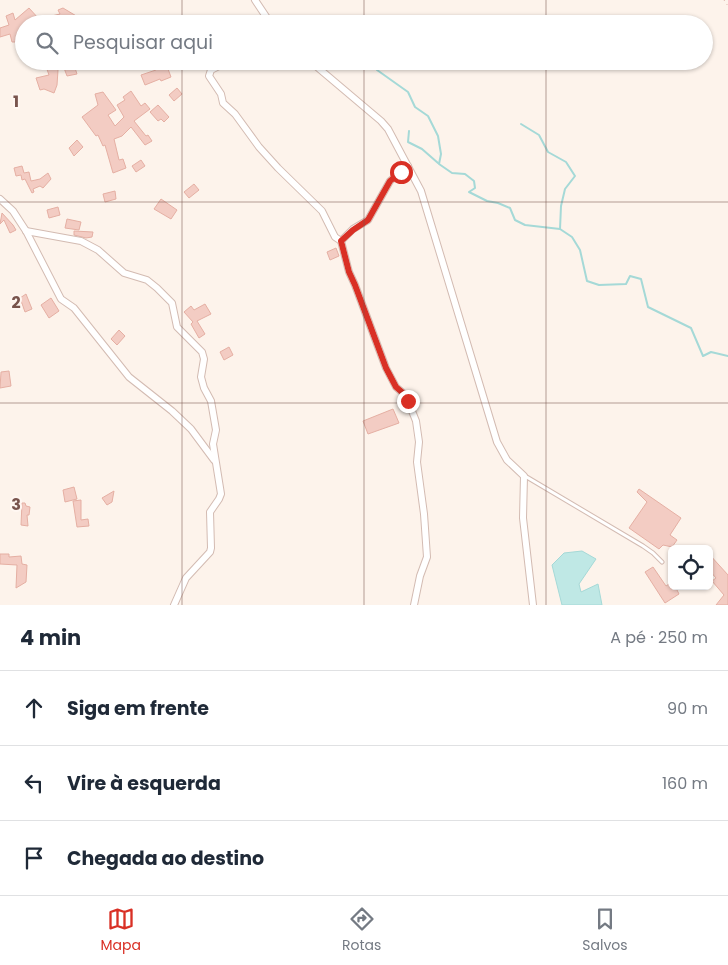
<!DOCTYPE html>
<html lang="pt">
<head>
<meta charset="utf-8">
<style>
	:root { --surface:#fff; --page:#f6f6f7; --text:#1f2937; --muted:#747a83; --line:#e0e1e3; --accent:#d93025 }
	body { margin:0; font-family:Poppins,sans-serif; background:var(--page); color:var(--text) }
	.controls { position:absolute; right:15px; bottom:15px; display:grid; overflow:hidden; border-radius:8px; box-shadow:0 1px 4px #0004 }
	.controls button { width:45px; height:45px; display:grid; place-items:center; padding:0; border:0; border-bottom:1px solid var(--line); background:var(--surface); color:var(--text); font:25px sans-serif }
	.stop { position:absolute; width:15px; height:15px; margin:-11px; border:4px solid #d93025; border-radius:50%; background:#fff }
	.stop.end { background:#d93025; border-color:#fff; box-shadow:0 1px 5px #0008 }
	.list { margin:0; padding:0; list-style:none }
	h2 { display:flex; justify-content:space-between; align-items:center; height:65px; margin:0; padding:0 20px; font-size:21px }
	h2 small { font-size:16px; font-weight:400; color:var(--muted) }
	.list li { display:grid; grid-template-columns:32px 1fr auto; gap:15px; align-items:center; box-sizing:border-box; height:75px; padding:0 20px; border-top:1px solid var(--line) }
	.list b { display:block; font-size:19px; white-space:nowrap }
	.list em { font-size:16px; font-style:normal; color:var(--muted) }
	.icon { flex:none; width:28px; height:28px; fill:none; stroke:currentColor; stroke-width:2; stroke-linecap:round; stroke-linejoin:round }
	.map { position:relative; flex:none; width:728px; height:605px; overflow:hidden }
	.search { position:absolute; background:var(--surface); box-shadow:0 1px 4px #0004; left:15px; right:15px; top:15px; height:55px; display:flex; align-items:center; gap:12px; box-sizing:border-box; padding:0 18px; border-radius:28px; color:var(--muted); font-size:19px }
	.sheet { height:290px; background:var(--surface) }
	nav { display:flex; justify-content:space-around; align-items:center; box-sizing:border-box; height:70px; border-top:1px solid var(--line); background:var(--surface); font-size:14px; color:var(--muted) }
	nav a { display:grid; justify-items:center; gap:2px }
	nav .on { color:var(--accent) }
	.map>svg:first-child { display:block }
	.water { fill:#bfe8e5; stroke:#a5d9d7 }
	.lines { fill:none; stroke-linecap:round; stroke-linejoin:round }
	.stream { stroke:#a5d9d7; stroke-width:2 }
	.building { fill:#f3ccc3; stroke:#e5afa3 }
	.service-casing { stroke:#d3bbb2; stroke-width:5 }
	.minor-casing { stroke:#d3bbb2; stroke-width:8 }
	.path { stroke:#d8aea5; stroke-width:1; stroke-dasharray:1 4; stroke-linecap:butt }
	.service { stroke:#fff; stroke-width:3 }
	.minor { stroke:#fff; stroke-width:6 }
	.route { stroke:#d93025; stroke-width:6 }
	.grid { fill:none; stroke:#79544d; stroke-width:1; stroke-opacity:0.55 }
	.grid-label { font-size:16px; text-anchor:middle; font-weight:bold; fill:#79544d; stroke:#fff7f2; stroke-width:4; stroke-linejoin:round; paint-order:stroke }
</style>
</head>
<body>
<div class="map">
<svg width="728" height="605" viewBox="0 0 728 605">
	<rect width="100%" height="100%" fill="#fdf3eb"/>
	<polygon class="water" points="582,551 596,559 579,584 581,592 598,584 602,605 562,605 552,565 564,553"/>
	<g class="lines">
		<g class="stream">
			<polyline points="377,70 408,92 415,107 428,116 438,136 441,154 439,164 452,173 465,174 474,181 475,188 469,192 487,201 498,203 510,208 515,220 525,225 560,229 572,237 580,250 587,281 599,285 626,284 630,276 641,279 648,307 691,328 703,356 711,352 728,356"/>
			<polyline points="521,124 539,135 548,152 566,162 575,176 565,189 561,206 560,229"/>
			<polyline points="409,131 408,142 422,149 438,163"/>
		</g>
	</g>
	<g class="building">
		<polygon points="29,8 39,19 60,14 58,10 63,8 78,17 49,24 24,24 24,42 12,42 10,34 0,37 0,28 9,25 6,16 13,13 15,20"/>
		<polygon points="44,61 54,61 58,70 57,85 54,93 44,89 40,90 36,78 49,75"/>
		<polygon points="159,61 163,61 164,64 171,61 187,61 187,63 168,69 171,77 161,81 160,79 145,85 141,75 156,70 153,63"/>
		<polygon points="74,65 77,74 67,76 64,68"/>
		<polygon points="177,88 182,94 174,101 169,95"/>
		<polygon points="131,91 141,106 145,103 150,109 134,121 146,136 148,135 152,141 145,145 131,127 122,136 114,139 119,160 123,159 126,168 113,173 105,145 103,146 98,135 96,136 82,117 98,105 95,94 103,92 116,110 108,115 115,126 124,117 117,105 125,100 123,97"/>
		<polygon points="158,105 169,117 164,122 161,119 158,121 150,112"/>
		<polygon points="77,140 83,147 74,156 69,148"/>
		<polygon points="141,160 145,166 136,172 132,166"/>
		<polygon points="22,166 24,173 29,172 31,181 40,179 48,173 51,179 43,188 40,186 33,189 34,192 32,193 25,179 22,180 21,175 16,176 14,168"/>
		<polygon points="194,184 199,190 189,198 184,192"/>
		<polygon points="115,191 116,199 105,202 103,194"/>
		<polygon points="161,199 177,210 171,219 154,209"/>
		<polygon points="58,207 60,215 49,218 47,210"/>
		<polygon points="2,213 13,225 16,230 10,233 4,220 0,224"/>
		<polygon points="67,219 81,222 79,230 65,228"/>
		<polygon points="74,231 93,232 92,237 86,238 74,235"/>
		<polygon points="336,248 339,256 330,260 327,252"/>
		<polygon points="26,294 32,309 25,312 20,298"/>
		<polygon points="51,298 59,311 49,318 41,305"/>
		<polygon points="205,304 211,314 197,321 205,334 199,338 191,324 193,322 184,312 191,306 194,310"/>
		<polygon points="119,330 125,336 117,345 111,339"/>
		<polygon points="229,347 233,355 224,360 220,352"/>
		<polygon points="9,371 11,386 0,388 1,372"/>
		<polygon points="393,409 399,423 368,434 363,421"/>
		<polygon points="74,487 77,499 65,502 63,490"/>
		<polygon points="639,489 681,518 670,535 677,540 672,547 663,545 659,549 629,528 647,502 637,492"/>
		<polygon points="114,491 112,502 107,505 102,498"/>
		<polygon points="81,500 81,520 88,519 89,526 77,527 73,501"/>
		<polygon points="22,503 25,503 26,506 30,507 29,515 27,515 28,526 21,525"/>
		<polygon points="0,554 9,554 9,557 21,556 22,564 27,565 26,582 16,588 17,565 0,564"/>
		<polygon points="709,554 728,575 728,605 716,605 724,595 712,581 716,578 709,570"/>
		<polygon points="653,567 666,586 672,582 672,586 675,586 679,594 665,603 645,572"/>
	</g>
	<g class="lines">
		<g class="service-casing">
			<polyline id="service" points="525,476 643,546 653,553 662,562"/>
		</g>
		<g class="minor-casing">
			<g id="minor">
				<polyline points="255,0 271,24"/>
				<polyline points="229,61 211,70 209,76 221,94 223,103 235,114 259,147 278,168 322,211 335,237 341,241 353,229 368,220 390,181 408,166"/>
				<polyline points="310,61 381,121 388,129 421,191 497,442 507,460 524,476 523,518 533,605"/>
				<polyline points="0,199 13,211 26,231 61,299 74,308 129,377 172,411 191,429 214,460"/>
				<polyline points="26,231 81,241 98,250 124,273 147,280 157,288 172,303 177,327 202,352 204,359 201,377 204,388 211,401 216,430 213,444 221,494 219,499 210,512 211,548 210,552 186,578 174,605"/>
				<polyline points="341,241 349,272 355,285 386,368 396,387 403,393 408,401 416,421 419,442 417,462 424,514 427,557 420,576 414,605"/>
			</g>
		</g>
		<polyline class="path" points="724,0 728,6"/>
		<use href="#service" class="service"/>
		<use href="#minor" class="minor"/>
	</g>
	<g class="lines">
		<polyline class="route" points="401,172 390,181 368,220 353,230 341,241 349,272 355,285 386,368 396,387 403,393 408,401"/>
	</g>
	<path class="grid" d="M182,0V24M364,0V24M546,0V24M182,61V605M364,61V605M546,61V605M0,202H728M0,403H728"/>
	<g class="grid-label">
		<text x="16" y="107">1</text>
		<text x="16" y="308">2</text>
		<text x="16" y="510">3</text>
	</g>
</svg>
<div class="controls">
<button><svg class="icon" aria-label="locate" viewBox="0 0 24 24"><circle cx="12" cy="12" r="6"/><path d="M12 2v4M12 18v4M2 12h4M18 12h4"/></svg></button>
</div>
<div class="stop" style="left:401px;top:172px"></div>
<div class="stop end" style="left:408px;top:401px"></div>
<div class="search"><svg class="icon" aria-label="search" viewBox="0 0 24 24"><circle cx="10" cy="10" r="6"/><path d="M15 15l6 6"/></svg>Pesquisar aqui</div>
</div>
<section class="sheet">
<h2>4 min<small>A pé · 250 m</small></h2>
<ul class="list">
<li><svg class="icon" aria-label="ahead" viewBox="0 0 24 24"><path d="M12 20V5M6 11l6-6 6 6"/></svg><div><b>Siga em frente</b></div><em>90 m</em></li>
<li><svg class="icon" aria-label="left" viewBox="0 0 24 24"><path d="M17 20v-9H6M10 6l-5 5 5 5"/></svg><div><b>Vire à esquerda</b></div><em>160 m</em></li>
<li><svg class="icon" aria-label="arrive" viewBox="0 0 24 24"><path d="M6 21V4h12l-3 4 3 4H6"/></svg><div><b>Chegada ao destino</b></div></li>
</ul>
</section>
<nav>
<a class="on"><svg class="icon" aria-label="map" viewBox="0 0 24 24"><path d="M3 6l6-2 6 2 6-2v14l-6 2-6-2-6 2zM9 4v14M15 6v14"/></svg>Mapa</a>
<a><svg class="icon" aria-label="directions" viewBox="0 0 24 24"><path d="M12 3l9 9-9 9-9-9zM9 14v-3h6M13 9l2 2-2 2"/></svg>Rotas</a>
<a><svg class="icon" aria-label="saved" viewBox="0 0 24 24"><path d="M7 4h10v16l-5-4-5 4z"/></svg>Salvos</a>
</nav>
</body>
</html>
